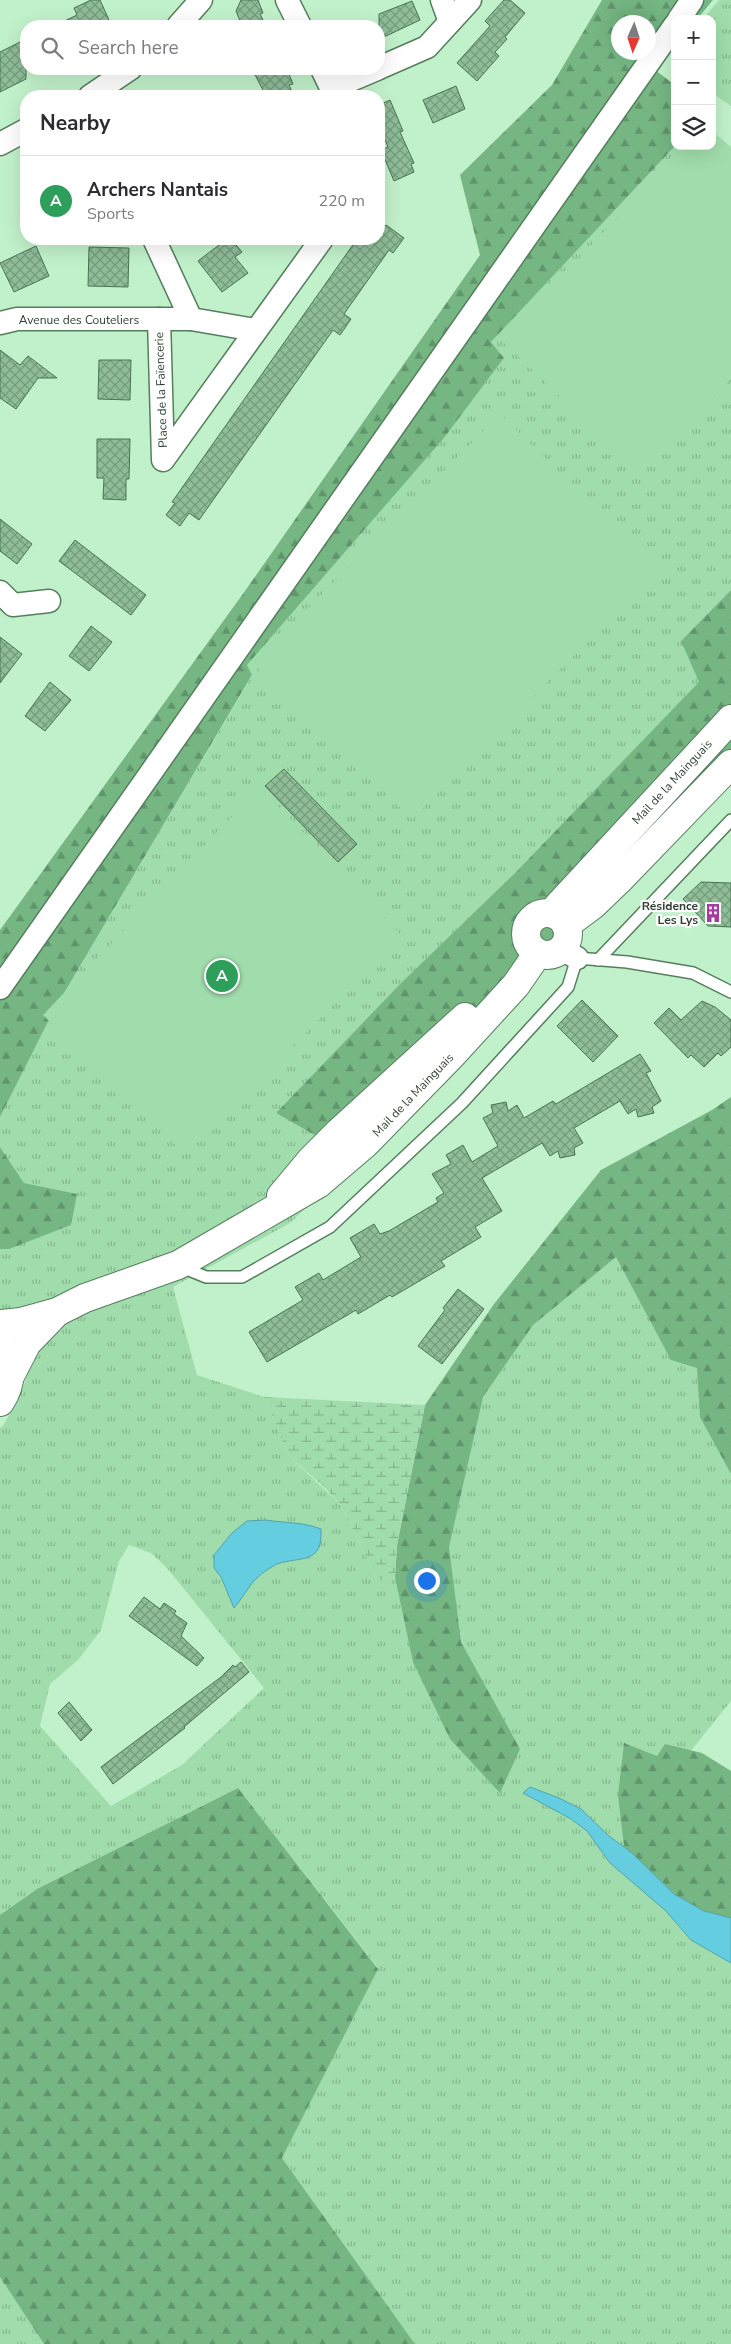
<!DOCTYPE html>
<html lang="en">
<head>
<meta charset="utf-8">
<style>
	:root { --surface:#fff; --page:#f7f7f7; --text:#2b2b33; --muted:#7c7c81; --line:#e1e1e2; --accent:#1a73e8 }
	body { margin:0; font-family:"Nunito Sans",sans-serif; background:var(--page); color:var(--text) }
	.controls { position:absolute; right:15px; top:15px; display:grid; overflow:hidden; border-radius:10px; box-shadow:0 5px 20px #0002 }
	.controls button { width:45px; height:45px; display:grid; place-items:center; padding:0; border:0; border-bottom:1px solid var(--line); background:var(--surface); color:var(--text); font:25px sans-serif }
	.compass { position:absolute; left:611px; top:15px; width:45px; height:45px; border-radius:50%; background:var(--surface); box-shadow:0 5px 20px #0002; rotate:183deg }
	.you { position:absolute; left:426px; top:1580px; width:18px; height:18px; margin:-12px; border:4px solid #fff; border-radius:50%; background:#1a73e8; box-shadow:0 0 0 8px #1a73e833 }
	.badge { display:grid; place-items:center; width:32px; height:32px; border-radius:50%; background:var(--accent); color:#fff; font-size:16px; font-weight:700 }
	.pin { position:absolute; translate:-50% -50%; border:2px solid #fff; box-shadow:0 1px 5px #0006 }
	.list { margin:0; padding:0; list-style:none }
	h2 { display:flex; justify-content:space-between; align-items:center; height:65px; margin:0; padding:0 20px; font-size:21px }
	h2 small { font-size:16px; font-weight:400; color:var(--muted) }
	.list li { display:grid; grid-template-columns:32px 1fr auto; gap:15px; align-items:center; box-sizing:border-box; height:90px; padding:0 20px; border-top:1px solid var(--line) }
	.list b { display:block; font-size:19px; white-space:nowrap }
	.list p { margin:0; font-size:16px; white-space:nowrap; color:var(--muted) }
	.list em { font-size:16px; font-style:normal; color:var(--muted) }
	.icon { flex:none; width:28px; height:28px; fill:none; stroke:currentColor; stroke-width:2; stroke-linecap:round; stroke-linejoin:round }
	.map { position:relative; flex:none; width:731px; height:2344px; overflow:hidden }
	.search { position:absolute; background:var(--surface); box-shadow:0 5px 20px #0002; left:20px; top:20px; width:365px; height:55px; display:flex; align-items:center; gap:12px; box-sizing:border-box; padding:0 18px; border-radius:20px; color:var(--muted); font-size:19px }
	.panel { position:absolute; background:var(--surface); box-shadow:0 5px 20px #0002; left:20px; top:90px; width:365px; height:155px; border-radius:20px }
	.map>svg:first-child { display:block }
	.grass { fill:url(#grass-tufts); fill-rule:evenodd }
	.forest { fill:url(#forest-firs); fill-rule:evenodd }
	.wetland { fill:url(#wetland-marsh) }
	.pitch { fill:#a1ddac }
	.water { fill:#64cddf; stroke:#54a3ab }
	.building { fill:url(#building-cross-hatch); stroke:#497453 }
	.lines { fill:none; stroke-linecap:round; stroke-linejoin:round }
	.service-casing { stroke:#547f5d; stroke-width:14 }
	.minor-casing { stroke:#547f5d; stroke-width:25 }
	.tertiary-casing { stroke:#547f5d; stroke-width:30 }
	.service { stroke:#fff; stroke-width:11 }
	.minor { stroke:#fff; stroke-width:22 }
	.tertiary { stroke:#fff; stroke-width:28 }
	.labels { text-anchor:middle; stroke-width:4.5; stroke-linejoin:round; paint-order:stroke }
	.street-label { font-size:12px; fill:#2e4031; stroke:#fff }
	.poi-label { font-size:12px; font-weight:bold; fill:#2e4031; stroke:#fff; text-anchor:end }
</style>
</head>
<body>
<div class="map">
<svg width="731" height="2344" viewBox="0 0 731 2344">
	<defs>
		<pattern id="grass-tufts" width="24" height="20" patternUnits="userSpaceOnUse" patternTransform="scale(1.25)"><rect width="24" height="20" fill="#a1ddac"/><path d="M3 7l-1-3M5 7V3M7 7l1-3M15 17l-1-3M17 17v-4M19 17l1-3" fill="none" stroke="#84b58d"/></pattern>
		<pattern id="forest-firs" width="22" height="20" patternUnits="userSpaceOnUse" patternTransform="scale(1.25)"><rect width="22" height="20" fill="#75b683"/><path d="M5 1l3.5 6h-7zM16 11l3.5 6h-7z" fill="#60956c"/></pattern>
		<pattern id="wetland-marsh" width="20" height="14" patternUnits="userSpaceOnUse" patternTransform="scale(1.25)"><rect width="20" height="14" fill="#a1ddac"/><path d="M1 5h8M5 5V1M11 12h8M15 12V8" fill="none" stroke="#84b58d"/></pattern>
		<pattern id="building-cross-hatch" width="8" height="8" patternUnits="userSpaceOnUse" patternTransform="scale(1.25)"><rect width="8" height="8" fill="#8fbd98"/><path d="M0 0l8 8M0 8l8-8" fill="none" stroke="#759b7d"/></pattern>
	</defs>
	<rect width="100%" height="100%" fill="#c1f1ca"/>
	<g class="grass">
		<polygon points="719,0 731,0 731,106 712,93 712,19 703,19"/>
		<path d="M712,131L731,147V590L681,641L700,682L514,874L401,983L276,1113L359,1158L290,1223L173,1287L197,1375L264,1397L289,1456L341,1505L378,1581L395,1577L438,1468L601,1213L731,1412V1701L685,1758L731,1781V2344H415L282,2158L378,1968L238,1788L37,1889L0,1915V1428L3,1426L23,1387L34,1355L0,1315V1249H9L77,1195L24,1183L0,1147V1117L54,1010L252,676L247,665L444,438L504,358L491,342L675,146H712ZM129,1545L151,1553L167,1568L264,1688L182,1765L111,1806L40,1726L50,1684L78,1660L101,1630L119,1561Z"/>
		<polygon points="0,2277 44,2344 0,2344"/>
	</g>
	<g class="forest">
		<path d="M602,0H713L697,19H675V46L655,70L675,85V146L491,342L504,358L444,438L247,665L252,675L54,1010L0,1117V930L245,591L480,255L460,175L552,85ZM618,22H648V52H618Z"/>
		<polygon points="731,590 731,771 423,1094 320,1138 276,1113 401,983 514,874 699,682 681,641"/>
		<polygon points="731,1097 731,1474 700,1417 697,1368 671,1360 616,1257 533,1325 483,1397 449,1547 461,1642 520,1749 500,1793 450,1739 413,1662 395,1577 397,1545 425,1405 494,1304 601,1170 712,1110"/>
		<polygon points="0,1147 24,1183 77,1194 71,1225 9,1249 0,1249"/>
		<polygon points="624,1743 657,1756 665,1744 702,1753 731,1771 731,1918 704,1911 677,1896 624,1846 618,1795"/>
		<polygon points="238,1788 378,1969 282,2158 415,2344 44,2344 0,2277 0,1915 37,1889"/>
	</g>
	<polygon class="wetland" points="264,1397 425,1405 397,1545 395,1577 378,1581 341,1505 322,1485 289,1456"/>
	<g class="pitch">
		<polygon points="712,137 731,154 731,378 640,473 501,340 686,146 712,146"/>
		<polygon points="500,414 659,569 412,819 253,664"/>
		<polygon points="260,787 402,936 185,1154 43,1015"/>
	</g>
	<g class="water">
		<path d="M266,1520C284,1523 304,1522 321,1529C323,1565 301,1556 277,1564C271,1567 262,1573 258,1577C249,1585 242,1599 234,1608L221,1577L214,1568V1555L232,1533L247,1521Z"/>
		<polygon points="530,1787 559,1798 581,1809 609,1836 632,1853 674,1894 704,1911 731,1918 731,1963 691,1940 666,1911 610,1863 587,1831 571,1819 523,1793"/>
	</g>
	<g class="building">
		<polygon points="91,0 100,0 109,20 95,26 54,26 77,15 74,8"/>
		<polygon points="241,0 258,0 263,13 260,14 266,26 242,26 236,11"/>
		<polygon points="504,0 510,0 525,13 505,37 507,39 495,52 499,56 477,81 457,63 490,26 485,21"/>
		<polygon points="412,1 420,20 386,36 379,37 379,14"/>
		<polygon points="26,39 26,79 0,92 0,52"/>
		<polygon points="252,69 287,69 293,84 289,85 294,96 266,96"/>
		<polygon points="456,86 465,109 433,123 423,100"/>
		<polygon points="390,100 403,131 400,132 414,163 411,164 414,172 394,181 381,150 388,147 379,126 379,105"/>
		<polygon points="386,225 404,238 393,253 389,250 344,314 351,319 340,335 333,330 199,520 189,513 180,526 166,515 175,503 172,502 357,239 379,239 379,235"/>
		<polygon points="227,239 231,239 242,252 235,257 248,273 222,292 198,261"/>
		<polygon points="36,246 49,276 14,292 0,263"/>
		<polygon points="89,247 129,248 128,287 88,286"/>
		<polygon points="0,350 20,365 28,356 57,378 38,378 16,409 0,398"/>
		<polygon points="99,360 131,360 130,400 98,399"/>
		<polygon points="97,439 130,439 129,479 126,479 126,500 103,499 104,478 97,478"/>
		<polygon points="0,519 32,544 17,564 0,551"/>
		<polygon points="75,540 146,595 131,615 59,561"/>
		<polygon points="91,626 112,642 89,671 69,656"/>
		<polygon points="0,637 22,654 0,683"/>
		<polygon points="50,682 71,700 45,731 25,716"/>
		<polygon points="284,769 357,844 338,862 265,786"/>
		<polygon points="701,882 731,883 731,927 708,926 683,899"/>
		<polygon points="582,1000 618,1036 593,1062 557,1026"/>
		<polygon points="702,1001 715,1007 731,1020 731,1047 721,1056 718,1053 704,1067 691,1055 688,1058 654,1023 669,1008 681,1020"/>
		<polygon points="640,1054 651,1071 646,1073 661,1101 652,1107 654,1113 638,1117 636,1109 628,1114 620,1101 574,1128 583,1143 574,1148 575,1155 560,1158 558,1151 550,1156 542,1143 482,1178 502,1211 475,1227 481,1237 441,1261 445,1266 392,1297 390,1295 358,1314 356,1310 267,1362 249,1332 303,1300 295,1287 319,1273 323,1280 361,1257 350,1238 374,1224 380,1234 389,1231 438,1202 436,1198 444,1193 432,1174 451,1164 446,1155 463,1145 472,1162 498,1146 483,1118 493,1113 491,1105 506,1102 508,1111 517,1105 524,1118 553,1101 556,1104"/>
		<polygon points="458,1289 484,1309 442,1364 418,1346 445,1310 443,1308"/>
		<polygon points="144,1597 160,1609 164,1603 176,1611 174,1614 187,1623 181,1636 204,1658 197,1666 129,1616"/>
		<polygon points="241,1662 249,1672 184,1727 185,1728 113,1784 101,1767 221,1677 233,1665 235,1667"/>
		<polygon points="69,1702 92,1730 81,1741 58,1713"/>
	</g>
	<g class="lines">
		<g class="service-casing">
			<g id="service">
				<polyline points="598,960 731,820"/>
				<polyline points="179,1266 206,1277 242,1277 330,1227 462,1103 568,987 577,958 627,962 693,973 731,992"/>
			</g>
		</g>
		<g class="minor-casing">
			<g id="minor">
				<polyline points="287,0 300,26"/>
				<polyline points="442,0 450,22"/>
				<polyline points="679,19 692,0"/>
				<polyline points="178,26 201,0"/>
				<polyline points="379,68 427,47 470,0"/>
				<polyline points="322,69 335,96"/>
				<polyline points="332,88 377,69"/>
				<polyline points="90,96 130,69"/>
				<polyline points="0,144 26,130"/>
				<polyline points="154,239 191,319"/>
				<polyline points="0,323 17,319 159,319"/>
				<polyline points="255,330 191,319 159,319 163,460 322,239"/>
				<polyline points="0,592 13,605 49,601"/>
				<polyline points="562,949 577,958"/>
				<polyline points="0,988 675,25"/>
			</g>
		</g>
		<g class="tertiary-casing">
			<g id="tertiary">
				<circle cx="547" cy="934" r="21"/>
				<polyline points="554,914 557,907 731,719"/>
				<polyline points="566,925 593,905 618,881 731,764"/>
				<polyline points="281,1196 311,1160 339,1132 465,1017"/>
				<polyline points="0,1324 21,1322 57,1312 85,1298 178,1265 318,1184 366,1143 450,1057 516,985 538,953"/>
				<path d="M0,1340C13,1360 13,1383 0,1402"/>
				<polyline points="10,1376 27,1343 56,1313"/>
			</g>
		</g>
		<use href="#service" class="service"/>
		<use href="#minor" class="minor"/>
		<use href="#tertiary" class="tertiary"/>
	</g>
	<defs>
		<g id="building-bare" transform="scale(1.5)"><path d="M-4-6H4V6H1V3H-1V6H-4ZM-2.5-4.3h1.7v1.8h-1.7ZM.8-4.3h1.7v1.8H.8ZM-2.5-1h1.7V.8h-1.7ZM.8-1h1.7V.8H.8Z" fill="#a43c9e" stroke="#fff" stroke-width="2.5" paint-order="stroke"/></g>
	</defs>
	<g fill-rule="evenodd">
		<use href="#building-bare" x="713" y="913"/>
	</g>
	<g class="labels">
		<g class="street-label">
			<text x="79" y="324">Avenue des Couteliers</text>
			<text transform="translate(161 390) rotate(-92)" y="4">Place de la Faïencerie</text>
			<text transform="translate(672 782) rotate(-47)" y="4">Mail de la Mainguais</text>
			<text transform="translate(413 1095) rotate(-46)" y="4">Mail de la Mainguais</text>
		</g>
		<g class="poi-label">
			<text x="698" y="910">Résidence<tspan x="698" dy="14">Les Lys</tspan></text>
		</g>
	</g>
</svg>
<div class="controls">
<button>+</button>
<button>−</button>
<button><svg class="icon" aria-label="layers" viewBox="0 0 24 24"><path d="M12 4l9 5-9 5-9-5zM3 14l9 5 9-5"/></svg></button>
</div>
<svg class="compass" viewBox="-18 -18 36 36"><path d="M0-13l5 13h-10z" fill="#e53935"/><path d="M0 13l5-13h-10z" fill="#7c7c81"/></svg>
<div class="you"></div>
<div class="pin badge" style="left:222px;top:976px;background:#2e9e5b">A</div>
<div class="search"><svg class="icon" aria-label="search" viewBox="0 0 24 24"><circle cx="10" cy="10" r="6"/><path d="M15 15l6 6"/></svg>Search here</div>
<section class="panel">
<h2>Nearby<small></small></h2>
<ul class="list">
<li><span class="badge" style="background:#2e9e5b">A</span><div><b>Archers Nantais</b><p>Sports</p></div><em>220 m</em></li>
</ul>
</section>
</div>
</body>
</html>
